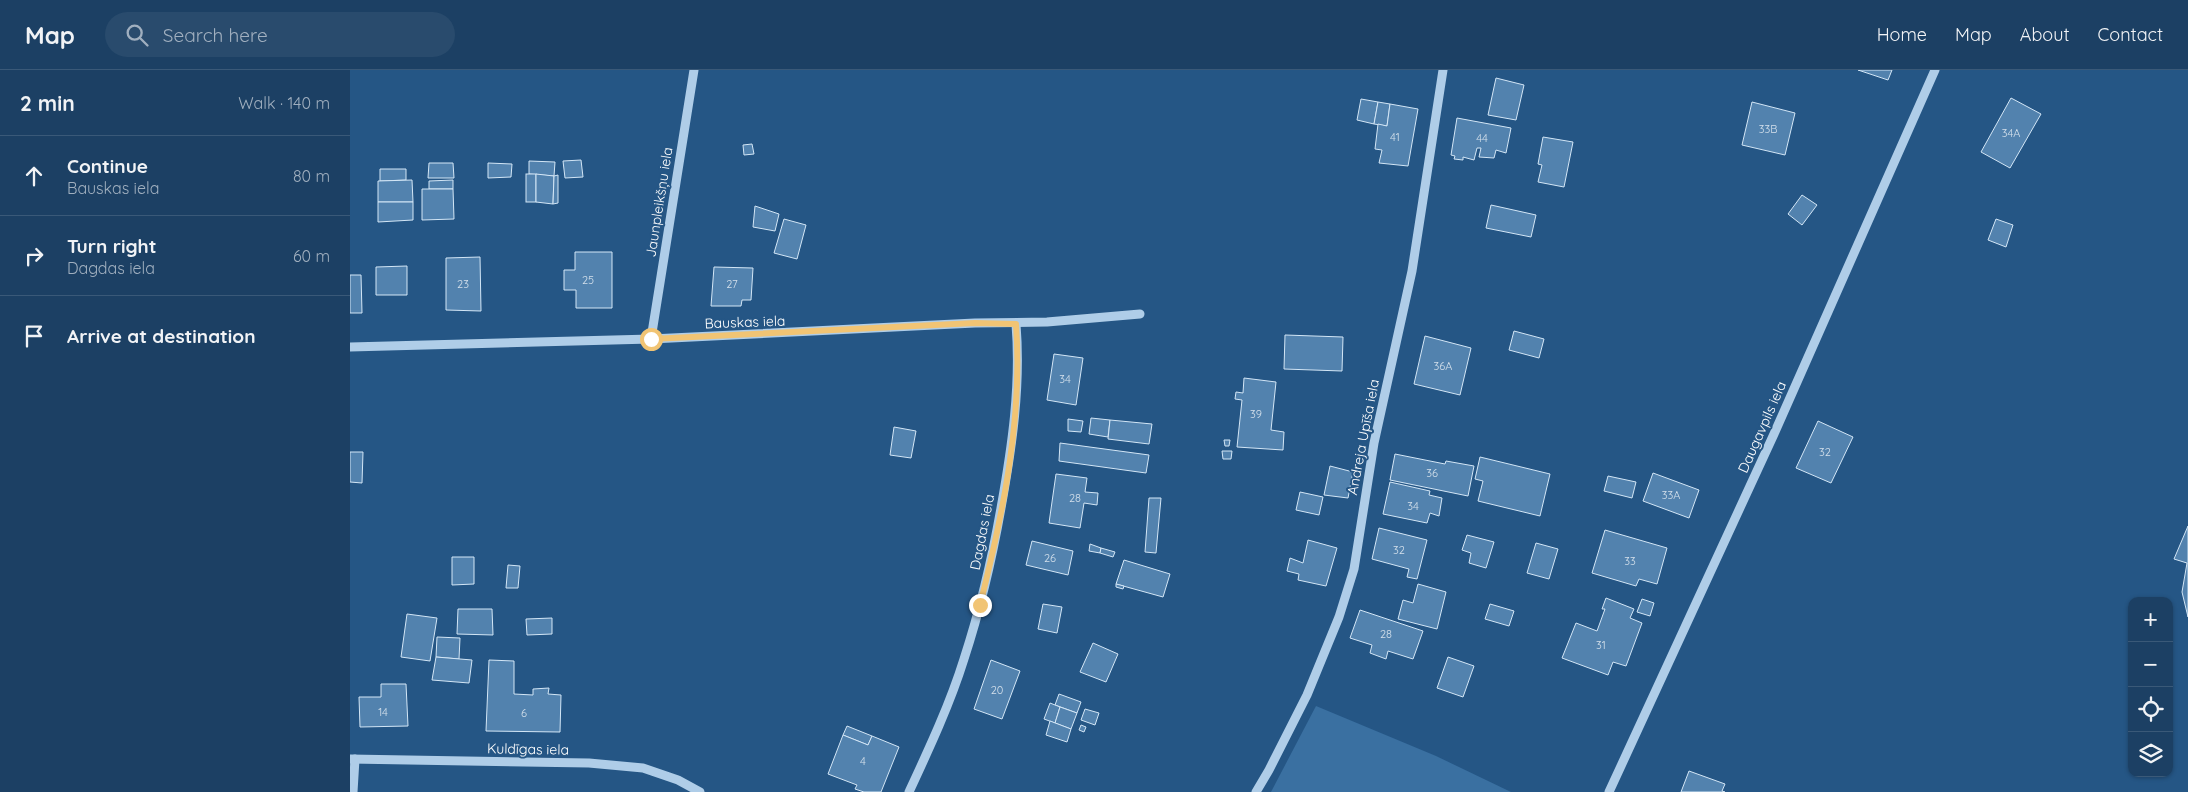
<!DOCTYPE html>
<html lang="en">
<head>
<meta charset="utf-8">
<style>
	:root { --surface:#1c4064; --page:#294b6d; --text:#f1f3f6; --muted:#a0afbf; --line:#3a5978 }
	body { margin:0; font-family:Quicksand,sans-serif; background:var(--page); color:var(--text) }
	.controls { position:absolute; right:15px; bottom:15px; display:grid; overflow:hidden; border-radius:10px; box-shadow:0 1px 4px #0004 }
	.controls button { width:45px; height:45px; display:grid; place-items:center; padding:0; border:0; border-bottom:1px solid var(--line); background:var(--surface); color:var(--text); font:25px sans-serif }
	.stop { position:absolute; width:15px; height:15px; margin:-11px; border:4px solid #f1c474; border-radius:50%; background:#fff }
	.stop.end { background:#f1c474; border-color:#fff; box-shadow:0 1px 5px #0008 }
	.list { margin:0; padding:0; list-style:none }
	h2 { display:flex; justify-content:space-between; align-items:center; height:65px; margin:0; padding:0 20px; font-size:21px }
	h2 small { font-size:16px; font-weight:400; color:var(--muted) }
	.list li { display:grid; grid-template-columns:32px 1fr auto; gap:15px; align-items:center; box-sizing:border-box; height:80px; padding:0 20px; border-top:1px solid var(--line) }
	.list b { display:block; font-size:19px; white-space:nowrap }
	.list p { margin:0; font-size:16px; white-space:nowrap; color:var(--muted) }
	.list em { font-size:16px; font-style:normal; color:var(--muted) }
	.icon { flex:none; width:28px; height:28px; fill:none; stroke:currentColor; stroke-width:2; stroke-linecap:round; stroke-linejoin:round }
	.map { position:relative; flex:none; width:1838px; height:722px; overflow:hidden }
	header { display:flex; align-items:center; gap:30px; box-sizing:border-box; height:70px; padding:0 25px; background:var(--surface); border-bottom:1px solid var(--line) }
	header strong { font-size:24px }
	nav { display:flex; gap:28px; margin-inline-start:auto; font-size:18px }
	.search { width:350px; height:45px; background:var(--page); display:flex; align-items:center; gap:12px; box-sizing:border-box; padding:0 18px; border-radius:28px; color:var(--muted); font-size:19px }
	main { display:flex }
	aside { flex:1; background:var(--surface) }
	.map>svg:first-child { display:block }
	.green { fill:#3a70a1 }
	.building { fill:#5282ae; stroke:#d3e6f6 }
	.lines { fill:none; stroke-linecap:round; stroke-linejoin:round }
	.minor { stroke:#afcde8; stroke-width:9 }
	.route { stroke:#f1c474; stroke-width:6 }
	.labels { text-anchor:middle; stroke-width:4; stroke-linejoin:round; paint-order:stroke }
	.number-label { font-size:11px; fill:#d4e0eb }
	.street-label { font-size:14px; fill:#fff; stroke:#255685 }
</style>
</head>
<body>
<header>
<strong>Map</strong>
<div class="search"><svg class="icon" aria-label="search" viewBox="0 0 24 24"><circle cx="10" cy="10" r="6"/><path d="M15 15l6 6"/></svg>Search here</div>
<nav><a>Home</a><a>Map</a><a>About</a><a>Contact</a></nav>
</header>
<main>
<aside>
<h2>2 min<small>Walk · 140 m</small></h2>
<ul class="list">
<li><svg class="icon" aria-label="ahead" viewBox="0 0 24 24"><path d="M12 20V5M6 11l6-6 6 6"/></svg><div><b>Continue</b><p>Bauskas iela</p></div><em>80 m</em></li>
<li><svg class="icon" aria-label="right" viewBox="0 0 24 24"><path d="M7 20v-9h11M14 6l5 5-5 5"/></svg><div><b>Turn right</b><p>Dagdas iela</p></div><em>60 m</em></li>
<li><svg class="icon" aria-label="arrive" viewBox="0 0 24 24"><path d="M6 21V4h12l-3 4 3 4H6"/></svg><div><b>Arrive at destination</b></div></li>
</ul>
</aside>
<div class="map">
<svg width="1838" height="722" viewBox="0 0 1838 722">
	<rect width="100%" height="100%" fill="#255685"/>
	<polygon class="green" points="966,636 1086,686 1161,722 921,722"/>
	<g class="building">
		<polygon points="1508,0 1542,0 1538,10"/>
		<polygon points="1146,8 1174,15 1166,50 1138,45"/>
		<polygon points="1661,28 1691,44 1660,98 1631,82"/>
		<polygon points="1011,29 1028,32 1024,54 1007,50"/>
		<polygon points="1028,32 1040,34 1037,56 1024,54"/>
		<polygon points="1402,32 1445,43 1435,85 1392,75"/>
		<polygon points="1040,34 1068,39 1058,96 1029,93 1032,80 1025,79 1028,54 1037,56"/>
		<polygon points="1107,48 1161,58 1156,83 1146,80 1144,88 1129,87 1131,78 1127,78 1124,90 1113,87 1113,90 1104,89 1105,86 1101,85"/>
		<polygon points="1193,67 1223,72 1214,117 1188,112 1192,95 1188,94"/>
		<polygon points="402,74 404,84 394,85 393,75"/>
		<polygon points="231,90 233,107 215,108 213,91"/>
		<polygon points="179,91 205,92 204,106 179,104"/>
		<polygon points="79,93 103,93 104,108 78,108"/>
		<polygon points="138,93 162,94 161,107 138,108"/>
		<polygon points="30,99 56,99 56,110 30,111"/>
		<rect x="176" y="104" width="10" height="28"/>
		<polygon points="186,104 204,106 203,134 186,132"/>
		<polygon points="208,105 208,133 203,134 204,106"/>
		<polygon points="62,110 63,132 28,132 28,111"/>
		<polygon points="103,110 103,119 79,119 79,111"/>
		<polygon points="72,119 103,119 104,149 72,150"/>
		<polygon points="1452,125 1467,135 1452,155 1438,144"/>
		<polygon points="28,132 63,132 63,150 28,152"/>
		<polygon points="1141,135 1186,145 1181,167 1136,158"/>
		<polygon points="405,136 429,144 425,161 403,157"/>
		<polygon points="434,149 456,155 447,189 424,183"/>
		<polygon points="1646,149 1663,155 1656,177 1638,170"/>
		<polygon points="225,182 262,182 262,238 226,238 226,220 214,220 214,200 225,200"/>
		<polygon points="130,187 131,241 96,240 96,188"/>
		<polygon points="57,196 57,225 26,225 26,197"/>
		<polygon points="364,197 403,198 401,230 392,230 391,236 361,236"/>
		<polygon points="0,205 11,205 12,243 0,243"/>
		<polygon points="1164,261 1194,269 1189,288 1159,280"/>
		<polygon points="935,265 993,267 992,301 934,299"/>
		<polygon points="1075,266 1121,278 1110,325 1064,314"/>
		<polygon points="704,284 733,288 726,335 697,330"/>
		<polygon points="894,308 926,312 921,360 934,362 933,380 887,377 892,330 885,329 886,322 893,323"/>
		<polygon points="741,348 760,350 758,367 739,364"/>
		<polygon points="718,349 733,351 731,362 718,361"/>
		<polygon points="760,350 802,354 799,374 758,369"/>
		<polygon points="1468,351 1503,367 1481,413 1446,398"/>
		<polygon points="544,357 566,361 561,388 540,385"/>
		<polygon points="874,370 880,370 879,376 875,376"/>
		<polygon points="710,373 799,385 796,403 709,391"/>
		<polygon points="872,381 882,381 881,389 873,389"/>
		<polygon points="0,382 13,382 12,413 0,412"/>
		<polygon points="1045,384 1095,394 1096,391 1124,396 1118,426 1040,410"/>
		<polygon points="1130,387 1200,404 1190,446 1128,431 1133,411 1125,409"/>
		<polygon points="980,396 1003,402 998,428 974,425"/>
		<polygon points="1303,403 1349,420 1339,448 1293,431"/>
		<polygon points="706,404 737,408 735,422 748,423 747,435 734,433 730,458 699,453"/>
		<polygon points="1258,406 1286,412 1282,428 1254,421"/>
		<polygon points="1040,412 1080,421 1079,425 1092,428 1089,446 1080,443 1077,453 1033,444"/>
		<polygon points="950,422 973,427 969,445 946,440"/>
		<polygon points="799,428 811,428 806,483 795,482"/>
		<polygon points="1838,456 1838,547 1832,522 1837,493 1824,489"/>
		<polygon points="1029,458 1077,470 1067,509 1057,507 1059,499 1022,489"/>
		<polygon points="1255,460 1317,478 1307,514 1289,509 1286,516 1242,503"/>
		<polygon points="1117,465 1144,472 1136,498 1119,493 1121,483 1112,480"/>
		<polygon points="958,470 987,478 976,516 948,510 949,504 937,501 940,488 953,493"/>
		<polygon points="682,471 723,481 718,505 676,495"/>
		<polygon points="1186,473 1208,479 1199,509 1177,503"/>
		<polygon points="740,474 751,478 750,483 739,481"/>
		<polygon points="751,478 765,482 763,487 750,483"/>
		<polygon points="102,487 124,487 124,514 102,515"/>
		<polygon points="774,490 820,504 813,527 766,514"/>
		<polygon points="158,495 170,496 168,518 156,518"/>
		<polygon points="766,514 774,516 773,519 766,517"/>
		<polygon points="1068,514 1096,522 1087,559 1048,549 1053,530 1063,533"/>
		<polygon points="1256,528 1284,539 1280,548 1292,553 1276,596 1263,592 1258,605 1212,588 1226,553 1247,561 1255,539 1252,539"/>
		<polygon points="1292,529 1304,533 1300,546 1287,542"/>
		<polygon points="693,534 712,537 707,563 688,559"/>
		<polygon points="1140,534 1164,541 1159,556 1135,549"/>
		<polygon points="108,539 142,539 143,565 107,564"/>
		<polygon points="1010,540 1073,561 1063,589 1038,581 1036,589 1020,583 1022,575 1000,568"/>
		<polygon points="57,544 87,548 80,591 51,587"/>
		<polygon points="202,548 202,564 177,565 176,549"/>
		<polygon points="87,567 110,568 109,589 86,587"/>
		<polygon points="743,573 768,584 756,612 730,602"/>
		<polygon points="86,587 122,590 119,613 82,610"/>
		<polygon points="1098,587 1124,596 1113,627 1087,618"/>
		<polygon points="139,590 164,591 164,624 183,625 183,619 199,618 198,624 211,625 210,662 136,661"/>
		<polygon points="641,590 670,601 652,649 624,639"/>
		<polygon points="31,614 56,614 58,656 10,657 9,627 31,627"/>
		<polygon points="709,624 731,632 727,643 705,635"/>
		<polygon points="700,633 710,637 705,653 694,649"/>
		<polygon points="710,637 727,643 721,659 705,653"/>
		<polygon points="735,639 749,643 745,655 731,650"/>
		<polygon points="700,651 721,659 717,672 696,665"/>
		<polygon points="731,655 736,657 734,662 729,660"/>
		<polygon points="497,656 522,666 518,675 493,665"/>
		<polygon points="493,665 518,675 522,666 549,677 531,722 514,722 505,719 507,715 478,704"/>
		<polygon points="1339,701 1375,714 1372,721 1375,722 1331,722"/>
	</g>
	<g class="lines">
		<g class="minor">
			<polyline points="301,269 344,0"/>
			<polyline points="0,277 301,269 625,253 697,252 790,244"/>
			<polyline points="0,689 239,693 293,698 328,710 350,722"/>
			<polyline points="3,722 5,689"/>
			<path d="M559,722C579,679 600,634 614,589C630,540 642,489 651,438C662,377 671,316 666,254"/>
			<polyline points="906,722 919,700 957,625 989,547 1004,499 1024,373 1062,201 1093,0"/>
			<polyline points="1259,722 1424,364 1585,0"/>
		</g>
	</g>
	<g class="lines">
		<path class="route" d="M301,269L625,253L666,254C673,348 653,444 630,535"/>
	</g>
	<g class="labels">
		<g class="number-label">
			<text x="1418" y="63">33B</text>
			<text x="1661" y="67">34A</text>
			<text x="1045" y="71">41</text>
			<text x="1132" y="72">44</text>
			<text x="238" y="214">25</text>
			<text x="113" y="218">23</text>
			<text x="382" y="218">27</text>
			<text x="1093" y="300">36A</text>
			<text x="715" y="313">34</text>
			<text x="906" y="348">39</text>
			<text x="1475" y="386">32</text>
			<text x="1082" y="407">36</text>
			<text x="1321" y="429">33A</text>
			<text x="725" y="432">28</text>
			<text x="1063" y="440">34</text>
			<text x="1049" y="484">32</text>
			<text x="700" y="492">26</text>
			<text x="1280" y="495">33</text>
			<text x="1036" y="568">28</text>
			<text x="1251" y="579">31</text>
			<text x="647" y="624">20</text>
			<text x="33" y="646">14</text>
			<text x="174" y="647">6</text>
			<text x="513" y="695">4</text>
		</g>
		<g class="street-label">
			<text transform="translate(309 132) rotate(-81)" y="5">Jaunpleikšņu iela</text>
			<text transform="translate(395 252) rotate(-2)" y="5">Bauskas iela</text>
			<text transform="translate(1412 357) rotate(-66)" y="5">Daugavpils iela</text>
			<text transform="translate(1013 367) rotate(-79)" y="5">Andreja Upīša iela</text>
			<text transform="translate(632 462) rotate(-79)" y="5">Dagdas iela</text>
			<text transform="translate(178 679) rotate(1)" y="5">Kuldīgas iela</text>
		</g>
	</g>
</svg>
<div class="controls">
<button>+</button>
<button>−</button>
<button><svg class="icon" aria-label="locate" viewBox="0 0 24 24"><circle cx="12" cy="12" r="6"/><path d="M12 2v4M12 18v4M2 12h4M18 12h4"/></svg></button>
<button><svg class="icon" aria-label="layers" viewBox="0 0 24 24"><path d="M12 4l9 5-9 5-9-5zM3 14l9 5 9-5"/></svg></button>
</div>
<div class="stop" style="left:301px;top:269px"></div>
<div class="stop end" style="left:630px;top:535px"></div>
</div>
</main>
</body>
</html>
